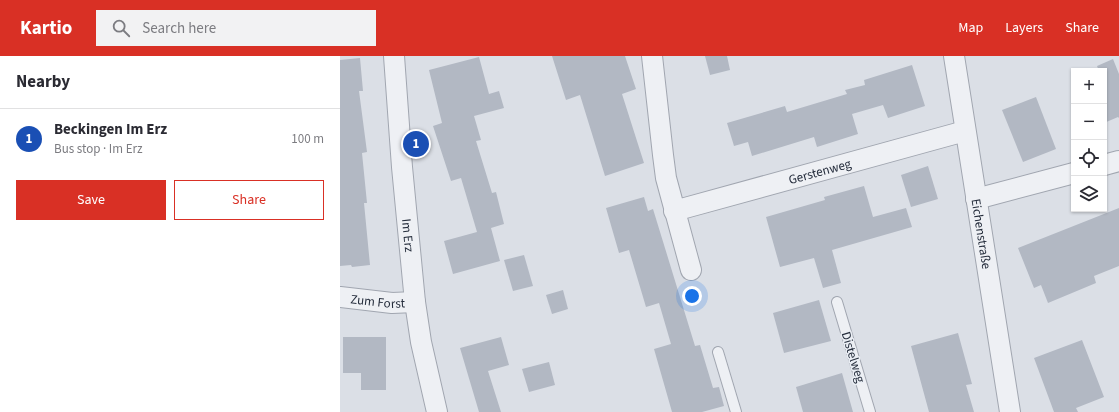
<!DOCTYPE html>
<html lang="en">
<head>
<meta charset="utf-8">
<style>
	:root { --surface:#fff; --page:#f2f2f3; --text:#2b2b33; --muted:#7c7c81; --line:#e1e1e2; --accent:#d93025 }
	body { margin:0; font-family:"Source Sans 3",sans-serif; background:var(--page); color:var(--text) }
	.controls { position:absolute; right:12px; top:12px; display:grid; overflow:hidden; border-radius:0px; box-shadow:0 1px 3px #0004 }
	.controls button { width:36px; height:36px; display:grid; place-items:center; padding:0; border:0; border-bottom:1px solid var(--line); background:var(--surface); color:var(--text); font:20px sans-serif }
	.you { position:absolute; left:352px; top:240px; width:14px; height:14px; margin:-10px; border:3px solid #fff; border-radius:50%; background:#1a73e8; box-shadow:0 0 0 6px #1a73e833 }
	.badge { display:grid; place-items:center; width:26px; height:26px; border-radius:50%; background:var(--accent); color:#fff; font-size:13px; font-weight:700 }
	.pin { position:absolute; translate:-50% -50%; border:2px solid #fff; box-shadow:0 1px 4px #0006 }
	.list { margin:0; padding:0; list-style:none }
	h2 { display:flex; justify-content:space-between; align-items:center; height:52px; margin:0; padding:0 16px; font-size:17px }
	h2 small { font-size:13px; font-weight:400; color:var(--muted) }
	.list li { display:grid; grid-template-columns:26px 1fr auto; gap:12px; align-items:center; box-sizing:border-box; height:60px; padding:0 16px; border-top:1px solid var(--line) }
	.list b { display:block; font-size:15px; white-space:nowrap }
	.list p { margin:0; font-size:13px; white-space:nowrap; color:var(--muted) }
	.list em { font-size:13px; font-style:normal; color:var(--muted) }
	.actions { display:flex; gap:8px; padding:12px 16px }
	.actions a { flex:1; padding:9px 0; border:1px solid var(--accent); border-radius:0px; text-align:center; font-size:14px; color:var(--accent) }
	.actions .main { background:var(--accent); color:#fff }
	.icon { flex:none; width:22px; height:22px; fill:none; stroke:currentColor; stroke-width:2; stroke-linecap:round; stroke-linejoin:round }
	.map { position:relative; flex:none; width:779px; height:356px; overflow:hidden }
	header { display:flex; align-items:center; gap:24px; box-sizing:border-box; height:56px; padding:0 20px; background:var(--accent); color:#fff }
	header strong { font-size:19px }
	nav { display:flex; gap:22px; margin-inline-start:auto; font-size:14px }
	.search { width:280px; height:36px; background:var(--page); display:flex; align-items:center; gap:10px; box-sizing:border-box; padding:0 14px; border-radius:0px; color:var(--muted); font-size:15px }
	main { display:flex }
	aside { flex:1; background:var(--surface) }
	.map>svg:first-child { display:block }
	.building { fill:#b2b8c3 }
	.lines { fill:none; stroke-linecap:round; stroke-linejoin:round }
	.lane-casing { stroke:#a1a6b0; stroke-width:12 }
	.street-casing { stroke:#a1a6b0; stroke-width:22 }
	.lane { stroke:#eef0f4; stroke-width:10 }
	.street { stroke:#eef0f4; stroke-width:20 }
	.labels { text-anchor:middle; stroke-width:3; stroke-linejoin:round; paint-order:stroke }
	.street-label { font-size:13px; fill:#252d3c; stroke:#eaeef4 }
</style>
</head>
<body>
<header>
<strong>Kartio</strong>
<div class="search"><svg class="icon" aria-label="search" viewBox="0 0 24 24"><circle cx="10" cy="10" r="6"/><path d="M15 15l6 6"/></svg>Search here</div>
<nav><a>Map</a><a>Layers</a><a>Share</a></nav>
</header>
<main>
<aside>
<h2>Nearby<small></small></h2>
<ul class="list">
<li><span class="badge" style="background:#1a4fb4">1</span><div><b>Beckingen Im Erz</b><p>Bus stop · Im Erz</p></div><em>100 m</em></li>
</ul>
<div class="actions"><a class="main">Save</a><a>Share</a></div>
</aside>
<div class="map">
<svg width="779" height="356" viewBox="0 0 779 356">
	<rect width="100%" height="100%" fill="#dbdfe6"/>
	<g class="building">
		<polygon points="212,0 285,0 296,33 282,38 304,107 265,120 240,39 226,44"/>
		<polygon points="365,0 387,0 390,14 370,19"/>
		<polygon points="139,1 149,38 159,35 164,52 134,60 141,84 136,85 152,137 156,136 164,168 151,172 160,205 113,218 104,185 137,176 121,122 111,125 93,70 102,67 89,14"/>
		<polygon points="20,2 23,35 19,35 27,96 22,97 27,147 24,147 30,209 12,211 11,209 0,210 0,4"/>
		<polygon points="773,3 779,18 779,62 778,61 764,67 764,15 759,15 757,10"/>
		<polygon points="572,9 585,50 548,62 543,49 512,58 518,78 477,91 474,81 412,100 408,86 394,90 387,67 445,50 447,56 507,38 505,34 525,29 524,24"/>
		<polygon points="696,41 716,93 683,106 662,54"/>
		<polygon points="588,110 598,143 571,151 561,119"/>
		<polygon points="524,130 533,161 566,152 572,171 492,194 501,227 483,232 474,202 440,211 426,161 485,144 484,141"/>
		<polygon points="304,141 308,155 313,153 355,290 360,289 373,332 379,331 384,350 362,356 332,356 314,293 331,288 319,247 306,251 289,194 279,197 266,152"/>
		<polygon points="779,152 779,210 754,220 756,227 708,247 701,229 694,232 678,192"/>
		<polygon points="184,199 193,230 173,235 164,204"/>
		<polygon points="223,234 228,253 212,258 206,239"/>
		<polygon points="479,244 491,285 444,297 433,257"/>
		<polygon points="618,277 632,328 626,329 634,356 589,356 571,290"/>
		<polygon points="3,281 46,281 46,334 21,334 21,317 3,317"/>
		<polygon points="161,281 169,309 148,315 161,356 139,356 120,292"/>
		<polygon points="742,284 764,341 736,352 738,356 714,356 694,302"/>
		<polygon points="209,306 215,329 189,336 182,313"/>
		<polygon points="502,317 513,356 463,356 456,331"/>
	</g>
	<g class="lines">
		<g class="lane-casing">
			<g id="lane">
				<polyline points="497,246 530,356"/>
				<polyline points="378,296 396,356"/>
			</g>
		</g>
		<g class="street-casing">
			<g id="street">
				<path id="s1" d="M54,0L62,111L75,246L81,286L97,356"/>
				<polyline points="312,0 323,99 326,122 351,214"/>
				<path id="s2" d="M614,0L670,356"/>
				<polyline points="764,109 779,105"/>
				<polyline points="636,143 734,117"/>
				<path id="s3" d="M334,155L625,75"/>
				<path id="s4" d="M0,241L52,247L75,246"/>
			</g>
		</g>
		<use href="#lane" class="lane"/>
		<use href="#street" class="street"/>
	</g>
	<g class="labels">
		<g class="street-label">
			<text dy="5" stroke="none"><textPath href="#s3" startOffset="151">Gerstenweg</textPath></text>
			<text dy="5" stroke="none"><textPath href="#s2" startOffset="180">Eichenstraße</textPath></text>
			<text dy="5" stroke="none"><textPath href="#s1" startOffset="180">Im Erz</textPath></text>
			<text dy="5" stroke="none"><textPath href="#s4" startOffset="38">Zum Forst</textPath></text>
			<text transform="translate(514 301) rotate(73)" y="5">Distelweg</text>
		</g>
	</g>
</svg>
<div class="controls">
<button>+</button>
<button>−</button>
<button><svg class="icon" aria-label="locate" viewBox="0 0 24 24"><circle cx="12" cy="12" r="6"/><path d="M12 2v4M12 18v4M2 12h4M18 12h4"/></svg></button>
<button><svg class="icon" aria-label="layers" viewBox="0 0 24 24"><path d="M12 4l9 5-9 5-9-5zM3 14l9 5 9-5"/></svg></button>
</div>
<div class="you"></div>
<div class="pin badge" style="left:76px;top:88px;background:#1a4fb4">1</div>
</div>
</main>
</body>
</html>
